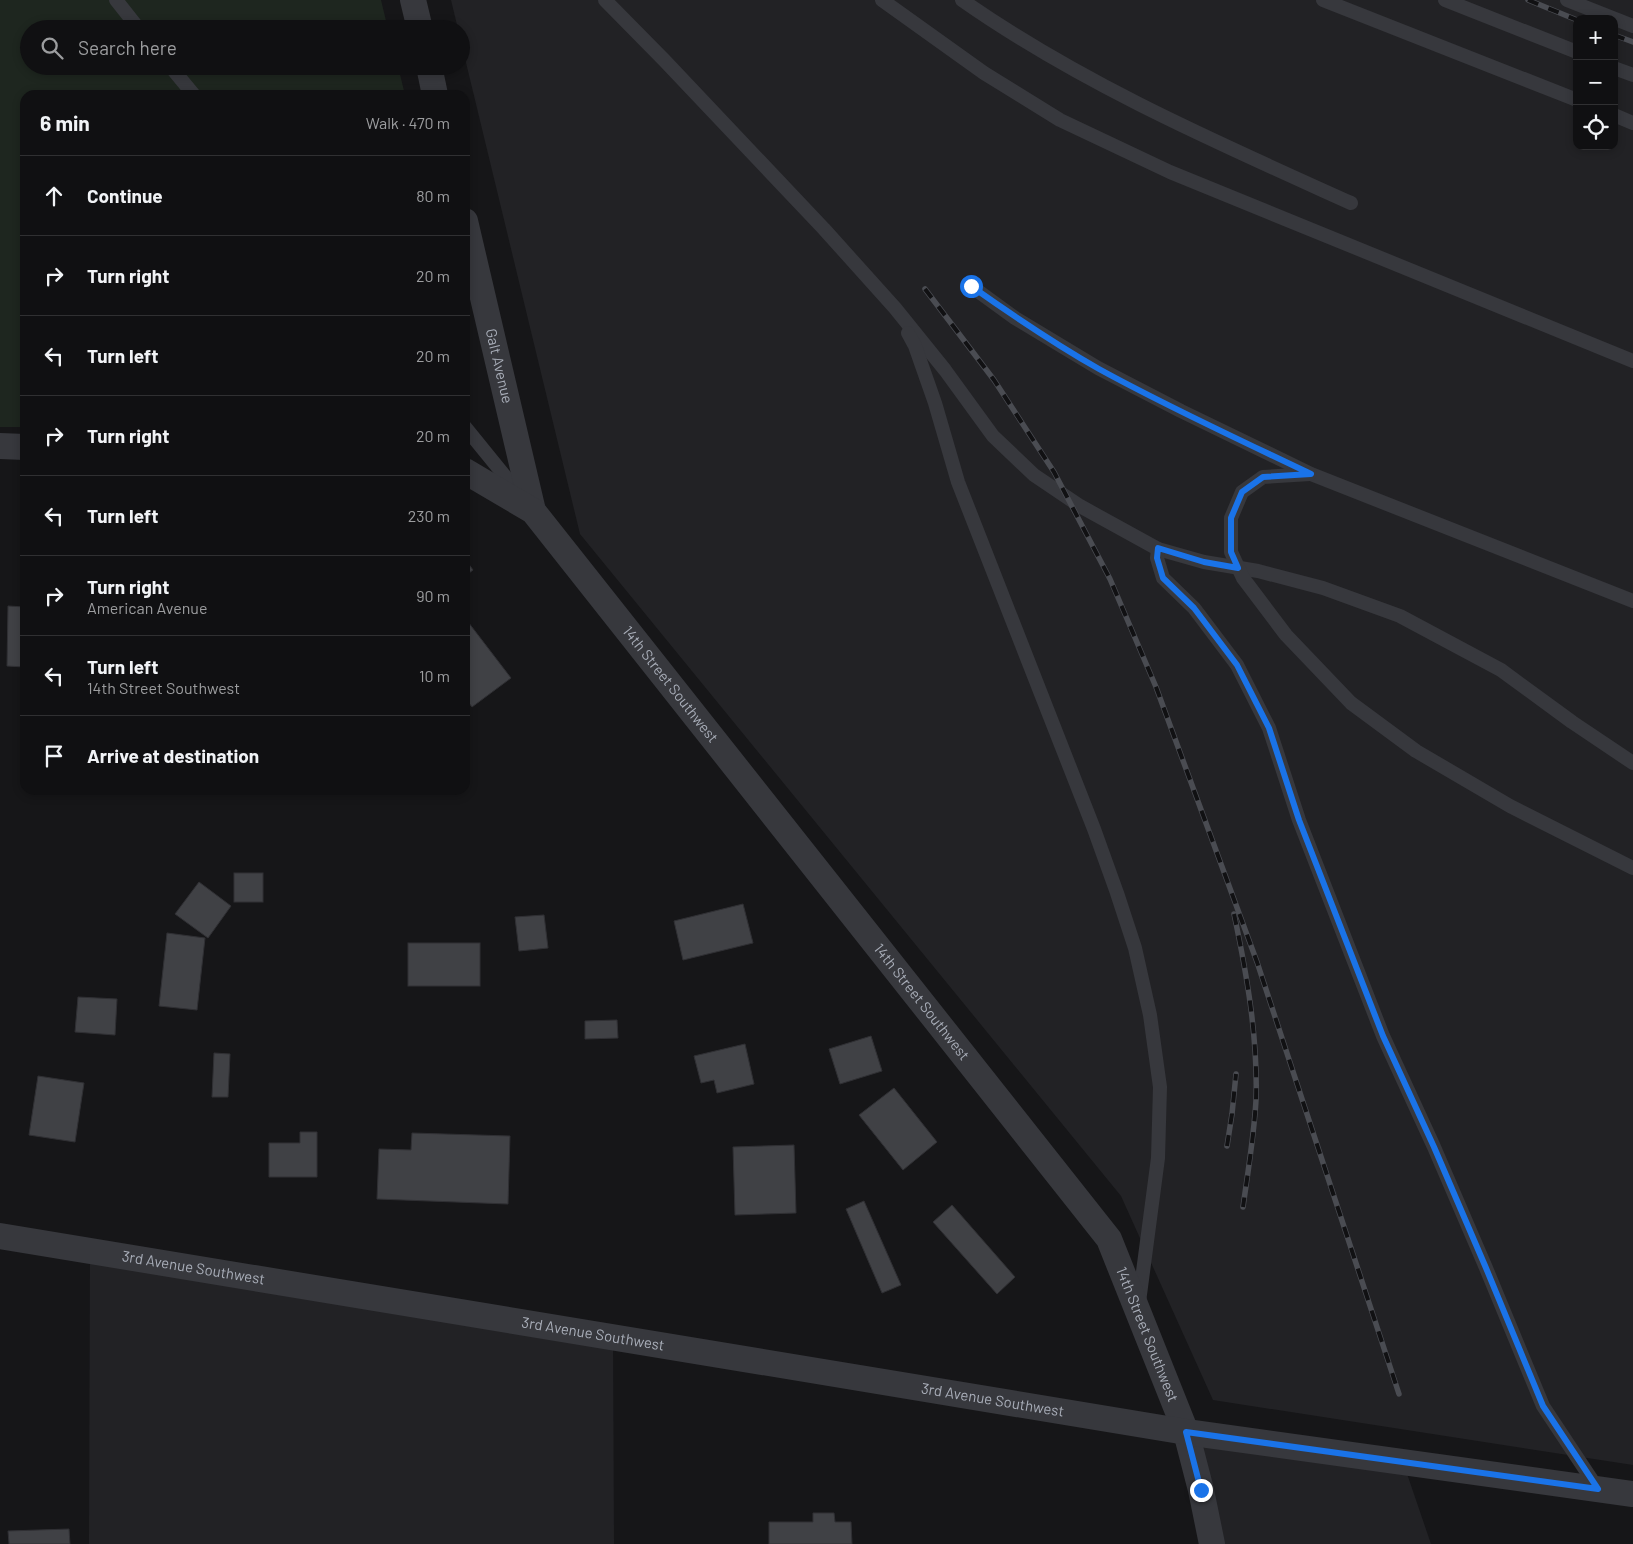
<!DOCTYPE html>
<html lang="en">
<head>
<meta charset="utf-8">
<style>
	:root { --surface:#101012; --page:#1e1e20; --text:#f1f3f6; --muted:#9c9d9f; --line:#303032 }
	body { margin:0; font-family:Barlow,sans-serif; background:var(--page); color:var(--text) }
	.controls { position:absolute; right:15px; top:15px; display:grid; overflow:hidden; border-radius:10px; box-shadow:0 2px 8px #0003 }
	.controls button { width:45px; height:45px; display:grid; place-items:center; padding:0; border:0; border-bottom:1px solid var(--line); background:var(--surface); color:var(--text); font:25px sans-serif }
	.stop { position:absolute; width:15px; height:15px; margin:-11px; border:4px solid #1a73e8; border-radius:50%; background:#fff }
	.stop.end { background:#1a73e8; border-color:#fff; box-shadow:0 1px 5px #0008 }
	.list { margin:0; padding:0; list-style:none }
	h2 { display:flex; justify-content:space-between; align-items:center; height:65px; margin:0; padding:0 20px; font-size:21px }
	h2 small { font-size:16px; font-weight:400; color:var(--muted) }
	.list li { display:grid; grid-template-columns:32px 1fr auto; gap:15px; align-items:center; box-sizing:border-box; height:80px; padding:0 20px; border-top:1px solid var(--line) }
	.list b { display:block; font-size:19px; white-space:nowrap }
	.list p { margin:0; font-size:16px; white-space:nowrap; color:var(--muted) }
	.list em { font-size:16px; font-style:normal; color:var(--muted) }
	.icon { flex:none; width:28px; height:28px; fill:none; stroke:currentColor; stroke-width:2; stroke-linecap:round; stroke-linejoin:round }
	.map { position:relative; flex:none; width:1633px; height:1544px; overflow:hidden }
	.search { position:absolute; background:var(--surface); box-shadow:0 2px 8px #0003; left:20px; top:20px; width:450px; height:55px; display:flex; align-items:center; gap:12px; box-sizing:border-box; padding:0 18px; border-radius:28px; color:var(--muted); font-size:19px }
	.panel { position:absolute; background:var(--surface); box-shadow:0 2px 8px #0003; left:20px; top:90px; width:450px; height:705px; border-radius:15px }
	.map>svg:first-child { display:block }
	.built { fill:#222225; fill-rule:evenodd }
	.green { fill:#1e261f }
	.building { fill:#404145; stroke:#303034 }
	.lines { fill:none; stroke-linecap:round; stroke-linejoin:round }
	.lane { stroke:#37383d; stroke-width:14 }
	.street { stroke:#37383d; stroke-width:26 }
	.rail-casing { stroke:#4a4c52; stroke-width:5.5 }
	.rail { stroke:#111113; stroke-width:4; stroke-dasharray:11; stroke-linecap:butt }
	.route { stroke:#1a73e8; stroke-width:6 }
	.labels { text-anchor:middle; stroke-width:4.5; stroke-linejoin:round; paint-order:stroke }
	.street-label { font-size:15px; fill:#a8adb8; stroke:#111113 }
</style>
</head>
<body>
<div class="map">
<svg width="1633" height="1544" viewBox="0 0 1633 1544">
	<rect width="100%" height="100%" fill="#161618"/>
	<g class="built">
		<path d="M451,0H1633V1465L1213,1400L1121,1196L580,534L461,42V29H458ZM1577,19H1614V146H1577Z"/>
		<polygon points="90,1251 613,1337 614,1544 89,1544"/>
		<polygon points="1186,1432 1403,1462 1431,1544 1212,1544"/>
	</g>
	<polygon class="green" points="0,0 381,0 388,29 29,29 29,66 398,66 405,95 25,95 25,427 0,427"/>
	<g class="building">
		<polygon points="465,559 473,570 465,576"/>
		<polygon points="8,606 25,607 25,667 7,666"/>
		<polygon points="465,618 511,678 472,707 465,698"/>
		<rect x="234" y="873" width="29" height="29"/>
		<polygon points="199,882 231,906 208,938 175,914"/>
		<polygon points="743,904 753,943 683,960 674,921"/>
		<polygon points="544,915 548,948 519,951 515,917"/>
		<polygon points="167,933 205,938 197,1010 159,1006"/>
		<rect x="408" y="943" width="72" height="43"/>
		<polygon points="78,997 117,999 115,1035 75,1032"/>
		<polygon points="617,1020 618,1038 585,1039 585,1021"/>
		<polygon points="871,1036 882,1071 840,1084 829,1049"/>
		<polygon points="745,1044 754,1084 717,1093 714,1080 701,1083 694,1056"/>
		<polygon points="214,1053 230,1054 228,1097 212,1097"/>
		<polygon points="38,1076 84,1083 75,1142 29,1135"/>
		<polygon points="894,1088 937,1142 903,1170 859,1115"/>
		<polygon points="300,1132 317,1132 317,1177 269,1177 269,1143 300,1143"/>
		<polygon points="412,1133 510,1136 508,1204 377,1199 379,1149 411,1150"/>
		<polygon points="794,1145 796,1213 735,1215 733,1147"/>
		<polygon points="864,1201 901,1285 882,1293 846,1209"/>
		<polygon points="952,1205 1015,1277 997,1294 933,1222"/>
		<polygon points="813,1513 834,1513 835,1522 851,1522 852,1544 769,1544 769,1522 813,1522"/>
		<polygon points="69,1529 70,1544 9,1544 8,1531"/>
	</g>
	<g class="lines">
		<g class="lane">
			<polyline points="116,0 139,29"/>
			<polyline points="605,0 665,61 824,229 895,308 945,370 993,436 1034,475 1080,506 1158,549 1204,562 1258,571 1323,588 1400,616 1501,670 1572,722 1633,763"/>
			<polyline points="882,0 984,73 1060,120 1170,172 1633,361"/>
			<path d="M962,0C1082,84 1218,143 1351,203"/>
			<polyline points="1323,0 1577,100"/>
			<polyline points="1445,0 1577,52"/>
			<polyline points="1567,0 1633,26"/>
			<polyline points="170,66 194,95"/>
			<polyline points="1614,68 1633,75"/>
			<polyline points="1614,115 1633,123"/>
			<polyline points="971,286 1015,318 1098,368 1181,411 1311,474 1633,601"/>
			<polyline points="908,333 915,346 935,403 958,482 1094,829 1117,893 1135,948 1150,1015 1160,1087 1158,1158 1139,1302"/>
			<polyline points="465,427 522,497"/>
			<polyline points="1310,474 1263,477 1242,492 1231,518 1231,552 1243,578 1286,635 1351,703 1416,751 1510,806 1633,868"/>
			<polyline points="1158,549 1157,558 1163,578 1194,608 1237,665 1269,728 1299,820 1383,1036 1434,1147 1486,1268 1543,1406 1598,1489"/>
		</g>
		<g class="street">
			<polyline points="413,0 420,29"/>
			<polyline points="429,66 435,95"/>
			<path id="s1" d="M465,221L533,511"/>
			<polyline points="0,446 25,447"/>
			<path id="s2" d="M465,471L533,511L1109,1239L1186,1432L1201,1490L1212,1544"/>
			<path id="s3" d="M0,1236L1186,1432L1633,1494"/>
		</g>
		<g class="rail-casing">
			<g id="rail">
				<polyline points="1528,0 1577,20"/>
				<polyline points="1614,35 1633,42"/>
				<polyline points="925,289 994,380 1054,472 1110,579 1156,687 1257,962 1399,1394"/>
				<path d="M1234,914C1247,975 1258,1038 1256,1100C1254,1136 1248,1171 1243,1207"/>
				<polyline points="1227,1146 1232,1114 1236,1074"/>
			</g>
		</g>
		<use href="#rail" class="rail"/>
	</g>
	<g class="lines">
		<path class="route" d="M971,286C1012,315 1055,344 1099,369C1168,407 1240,440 1311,474L1263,477L1242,492L1231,518V552L1238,568L1204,562L1158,548L1157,558L1163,578L1194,608L1237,665L1269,728L1299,820L1383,1036L1434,1147L1486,1268L1543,1406L1598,1489L1186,1432L1201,1490"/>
	</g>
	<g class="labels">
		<g class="street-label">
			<text dy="5" stroke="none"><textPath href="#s1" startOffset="149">Galt Avenue</textPath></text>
			<text dy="5" stroke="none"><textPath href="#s2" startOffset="300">14th Street Southwest</textPath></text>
			<text dy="5" stroke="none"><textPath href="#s2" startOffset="705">14th Street Southwest</textPath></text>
			<text dy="5" stroke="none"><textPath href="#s3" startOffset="196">3rd Avenue Southwest</textPath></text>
			<text dy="5" stroke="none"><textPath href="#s3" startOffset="601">3rd Avenue Southwest</textPath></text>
			<text dy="5" stroke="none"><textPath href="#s2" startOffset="1110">14th Street Southwest</textPath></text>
			<text dy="5" stroke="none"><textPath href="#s3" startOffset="1006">3rd Avenue Southwest</textPath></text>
		</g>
	</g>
</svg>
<div class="controls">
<button>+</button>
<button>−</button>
<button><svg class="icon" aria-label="locate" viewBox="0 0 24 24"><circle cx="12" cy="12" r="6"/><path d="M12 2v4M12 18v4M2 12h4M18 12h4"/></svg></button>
</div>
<div class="stop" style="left:971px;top:286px"></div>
<div class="stop end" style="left:1201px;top:1490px"></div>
<div class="search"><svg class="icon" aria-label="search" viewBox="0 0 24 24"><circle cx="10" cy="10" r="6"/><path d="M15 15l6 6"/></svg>Search here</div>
<section class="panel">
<h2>6 min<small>Walk · 470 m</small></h2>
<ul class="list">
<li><svg class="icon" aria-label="ahead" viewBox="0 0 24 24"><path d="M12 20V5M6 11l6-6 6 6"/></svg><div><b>Continue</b></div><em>80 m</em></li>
<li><svg class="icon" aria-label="right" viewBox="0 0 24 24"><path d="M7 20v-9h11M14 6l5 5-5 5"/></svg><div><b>Turn right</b></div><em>20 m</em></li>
<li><svg class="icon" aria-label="left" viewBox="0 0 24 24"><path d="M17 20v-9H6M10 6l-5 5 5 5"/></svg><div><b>Turn left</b></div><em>20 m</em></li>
<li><svg class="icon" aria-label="right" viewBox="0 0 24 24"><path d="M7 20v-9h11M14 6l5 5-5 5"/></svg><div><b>Turn right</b></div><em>20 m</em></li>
<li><svg class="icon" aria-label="left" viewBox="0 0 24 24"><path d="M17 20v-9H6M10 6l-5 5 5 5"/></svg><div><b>Turn left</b></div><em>230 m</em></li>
<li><svg class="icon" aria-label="right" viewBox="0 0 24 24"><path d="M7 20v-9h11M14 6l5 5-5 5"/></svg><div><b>Turn right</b><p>American Avenue</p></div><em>90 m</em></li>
<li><svg class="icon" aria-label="left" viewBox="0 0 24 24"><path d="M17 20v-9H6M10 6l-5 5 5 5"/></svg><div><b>Turn left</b><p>14th Street Southwest</p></div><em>10 m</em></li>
<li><svg class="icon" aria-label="arrive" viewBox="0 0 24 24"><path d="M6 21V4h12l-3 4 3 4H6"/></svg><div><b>Arrive at destination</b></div></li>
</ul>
</section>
</div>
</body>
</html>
